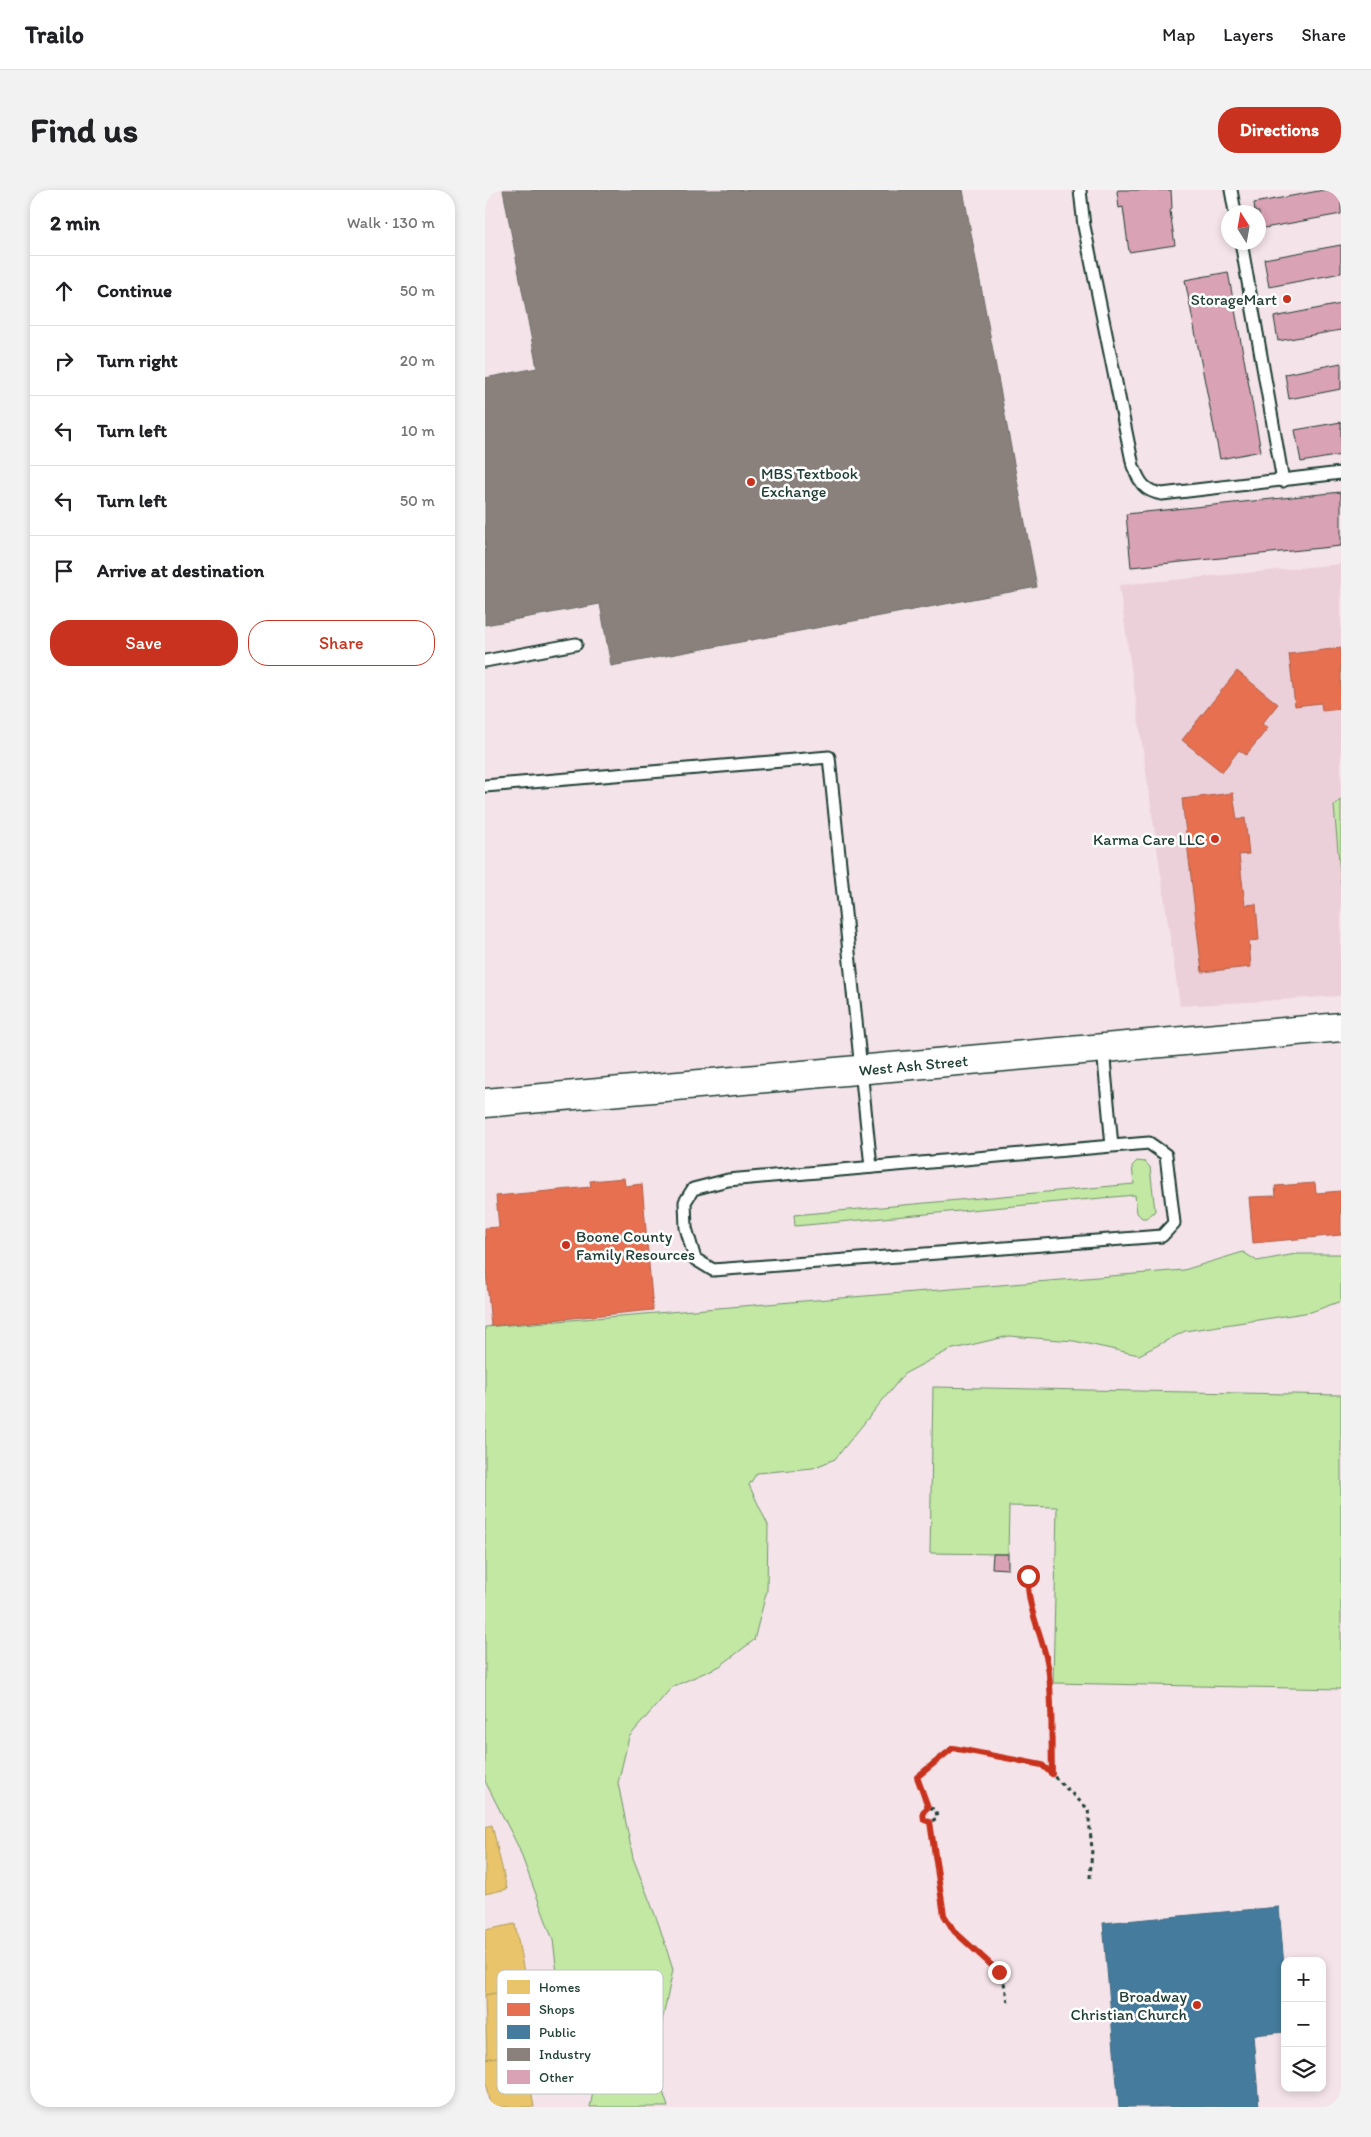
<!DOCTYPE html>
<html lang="en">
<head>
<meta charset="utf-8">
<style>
	:root { --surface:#fff; --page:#f2f2f2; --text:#202124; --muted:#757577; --line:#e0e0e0; --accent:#c8321e }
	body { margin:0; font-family:Itim,sans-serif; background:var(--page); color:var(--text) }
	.controls { position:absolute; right:15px; bottom:15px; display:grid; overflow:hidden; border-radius:10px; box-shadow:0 2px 8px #0003 }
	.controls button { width:45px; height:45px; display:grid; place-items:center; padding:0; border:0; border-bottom:1px solid var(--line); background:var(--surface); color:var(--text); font:25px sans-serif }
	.compass { position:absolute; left:736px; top:15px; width:45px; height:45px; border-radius:50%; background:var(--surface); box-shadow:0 2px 8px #0003; rotate:349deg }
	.stop { position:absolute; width:15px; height:15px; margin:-11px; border:4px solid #c8321e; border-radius:50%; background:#fff }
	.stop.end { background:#c8321e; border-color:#fff; box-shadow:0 1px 5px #0008 }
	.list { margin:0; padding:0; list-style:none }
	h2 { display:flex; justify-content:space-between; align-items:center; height:65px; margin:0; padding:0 20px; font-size:21px }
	h2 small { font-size:16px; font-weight:400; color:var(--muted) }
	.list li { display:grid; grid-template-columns:32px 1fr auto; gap:15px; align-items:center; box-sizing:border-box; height:70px; padding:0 20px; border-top:1px solid var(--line) }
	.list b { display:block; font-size:19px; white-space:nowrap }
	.list em { font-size:16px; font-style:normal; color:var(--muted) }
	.actions { display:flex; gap:10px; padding:15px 20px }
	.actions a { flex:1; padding:11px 0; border:1px solid var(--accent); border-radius:20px; text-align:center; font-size:18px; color:var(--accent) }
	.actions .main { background:var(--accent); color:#fff }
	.icon { flex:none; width:28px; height:28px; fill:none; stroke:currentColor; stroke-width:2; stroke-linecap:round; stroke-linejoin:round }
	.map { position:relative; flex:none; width:856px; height:1917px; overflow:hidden; border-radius:20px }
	header { display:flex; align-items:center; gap:30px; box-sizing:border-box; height:70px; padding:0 25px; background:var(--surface); border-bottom:1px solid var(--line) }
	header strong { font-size:24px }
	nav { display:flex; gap:28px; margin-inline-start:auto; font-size:18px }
	.intro { display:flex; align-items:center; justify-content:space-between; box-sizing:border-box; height:120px; padding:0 30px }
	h1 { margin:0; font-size:35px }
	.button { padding:12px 22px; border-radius:20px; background:var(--accent); color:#fff; font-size:18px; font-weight:700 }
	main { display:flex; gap:30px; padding:0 30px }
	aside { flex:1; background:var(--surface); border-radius:20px; box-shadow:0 2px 8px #0003 }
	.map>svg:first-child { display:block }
	.built { fill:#ecd0d9 }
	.green { fill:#c2e8a3; stroke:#70926c }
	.homes { fill:#e9c46a; stroke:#ac9c5a }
	.shops { fill:#e76f51; stroke:#ab6048 }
	.public { fill:#457b9d; stroke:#3a687e }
	.industry { fill:#8a817c; stroke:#6a6d66 }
	.building { fill:#daa2b5; stroke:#1f3d34 }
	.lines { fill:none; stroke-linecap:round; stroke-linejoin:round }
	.service-casing { stroke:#1f3d34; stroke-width:15 }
	.tertiary-casing { stroke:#1f3d34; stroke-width:31 }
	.path { stroke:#1f3d34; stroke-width:3; stroke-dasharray:4 4; stroke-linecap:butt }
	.service { stroke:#fff; stroke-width:11 }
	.tertiary { stroke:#fff; stroke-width:28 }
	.route { stroke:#c8321e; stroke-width:6 }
	.poi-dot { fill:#c8321e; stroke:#fff; stroke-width:2 }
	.labels { text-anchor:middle; stroke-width:5; stroke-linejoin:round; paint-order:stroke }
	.poi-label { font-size:16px; fill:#1f3d34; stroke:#fff; text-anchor:end }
	.street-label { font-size:16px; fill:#1f3d34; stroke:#fff }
	.key { fill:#fff; stroke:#bcc5c2; stroke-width:1 }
	.key-label { font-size:14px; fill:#1f3d34 }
</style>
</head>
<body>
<header>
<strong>Trailo</strong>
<nav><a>Map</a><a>Layers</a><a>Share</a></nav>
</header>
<div class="intro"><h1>Find us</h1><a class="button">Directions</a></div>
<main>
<aside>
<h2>2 min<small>Walk · 130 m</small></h2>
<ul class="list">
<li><svg class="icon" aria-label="ahead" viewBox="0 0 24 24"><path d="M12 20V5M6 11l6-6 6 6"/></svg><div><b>Continue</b></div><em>50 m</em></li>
<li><svg class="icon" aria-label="right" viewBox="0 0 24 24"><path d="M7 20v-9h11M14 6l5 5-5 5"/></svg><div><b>Turn right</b></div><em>20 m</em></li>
<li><svg class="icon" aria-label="left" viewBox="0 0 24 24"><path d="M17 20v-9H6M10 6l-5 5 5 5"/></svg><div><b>Turn left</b></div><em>10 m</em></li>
<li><svg class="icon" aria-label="left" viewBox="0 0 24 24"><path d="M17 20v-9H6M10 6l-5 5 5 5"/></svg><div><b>Turn left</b></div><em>50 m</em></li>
<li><svg class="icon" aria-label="arrive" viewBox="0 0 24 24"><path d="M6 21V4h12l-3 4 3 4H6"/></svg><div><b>Arrive at destination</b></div></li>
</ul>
<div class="actions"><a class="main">Save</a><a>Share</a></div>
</aside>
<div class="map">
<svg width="856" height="1917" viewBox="0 0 856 1917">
	<rect width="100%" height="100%" fill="#f4e3e9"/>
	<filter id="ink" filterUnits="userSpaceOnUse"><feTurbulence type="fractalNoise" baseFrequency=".02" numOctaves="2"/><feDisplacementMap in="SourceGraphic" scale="10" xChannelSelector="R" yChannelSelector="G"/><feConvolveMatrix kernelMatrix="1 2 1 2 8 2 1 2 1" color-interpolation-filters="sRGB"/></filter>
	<g filter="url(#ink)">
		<polygon class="built" points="856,374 856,806 695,816 634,395"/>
		<g class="green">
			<polygon points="856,609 856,694 849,616"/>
			<polygon points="652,971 660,972 665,977 670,1021 662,1028 657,1028 652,1023 650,1005 310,1036 309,1025 649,994 647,976"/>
			<polygon points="758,1062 772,1071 811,1064 856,1064 856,1111 826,1122 700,1141 654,1165 589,1151 524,1146 464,1160 419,1184 350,1269 328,1278 272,1283 264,1295 283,1335 282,1400 269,1450 235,1476 187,1497 144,1547 133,1593 148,1668 174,1735 188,1780 177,1832 173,1886 183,1917 105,1917 109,1897 82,1864 68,1750 33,1656 0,1591 0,1137 699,1080"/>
			<polygon points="448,1197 856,1205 856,1499 568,1493 572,1317 524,1316 523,1364 445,1363"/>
		</g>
		<g class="homes">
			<polygon points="7,1635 22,1699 0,1704 0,1637"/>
			<polygon points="30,1734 42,1798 0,1805 0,1740"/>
			<polygon points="37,1798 48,1861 2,1869 0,1805"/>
			<polygon points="40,1862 49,1917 5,1917 0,1889 0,1869"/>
		</g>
		<g class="shops">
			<polygon points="856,458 856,519 837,521 836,513 810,516 804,464"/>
			<polygon points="752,481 793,514 777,534 783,538 761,565 754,560 737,582 697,550"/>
			<polygon points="748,603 752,630 760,628 764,664 754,665 760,715 771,714 774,750 764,751 766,777 717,782 697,609"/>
			<polygon points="139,988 140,996 157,994 168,1120 6,1136 0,1071 0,1038 14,1037 11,1006 106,997 105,991"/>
			<polygon points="830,993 831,1003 856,1001 856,1045 768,1053 764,1007 791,1006 790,996"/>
		</g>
		<polygon class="public" points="794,1717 800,1788 800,1842 768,1845 774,1917 634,1917 618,1733"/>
		<polygon class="industry" points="18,0 478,0 552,397 126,476 115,414 0,435 0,188 52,178"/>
		<g class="building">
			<polygon points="633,0 686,0 687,18 685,21 690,55 644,62 638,17 634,18 632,2"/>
			<polygon points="839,0 856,0 856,24 774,39 774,22 770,22 769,13"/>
			<polygon points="856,55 856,83 784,97 779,69"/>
			<polygon points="743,82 776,261 735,269 700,90"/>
			<polygon points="856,114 856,140 793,151 789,127"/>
			<polygon points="856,173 856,199 804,209 800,184"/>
			<polygon points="856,232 856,265 816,272 810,240"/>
			<polygon points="856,302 856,356 646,377 641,324"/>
			<polygon points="508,1364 523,1364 523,1379 507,1378"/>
		</g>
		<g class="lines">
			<g class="service-casing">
				<g id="service">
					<path d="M595,0L599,36L648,276C655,293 659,301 677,304L856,283"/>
					<polyline points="746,0 750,22"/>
					<polyline points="756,52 798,291"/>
					<polyline points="0,471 91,454"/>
					<polyline points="0,596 344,567 386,977"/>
					<polyline points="618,859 627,956 243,990 208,999 200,1012 201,1038 210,1069 228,1080 677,1046 689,1033 681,965 664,953 627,956"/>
				</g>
			</g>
			<g class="tertiary-casing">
				<g id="tertiary">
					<path id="s1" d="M0,913L856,837"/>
				</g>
			</g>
			<g class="path">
				<path d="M543,1386C541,1417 558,1446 563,1476C568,1511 565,1548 567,1584"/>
				<polyline points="443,1617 438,1622 439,1630 445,1632"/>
				<polyline points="523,1812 519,1793 514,1782 469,1741 459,1725 445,1632 452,1628 451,1620 443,1617 432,1587 467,1558 557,1575 603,1619 607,1659 605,1688"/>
			</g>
			<use href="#service" class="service"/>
			<use href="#tertiary" class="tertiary"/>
		</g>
	</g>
	<g class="lines" filter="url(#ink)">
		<path class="route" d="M514,1782L469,1741L459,1725L445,1632L439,1630L438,1622L443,1617L432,1587L468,1558L557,1575L567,1584C566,1549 568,1511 563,1476C558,1446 541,1417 543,1386"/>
	</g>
	<g class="poi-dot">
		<circle cx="802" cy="109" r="5"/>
		<circle cx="266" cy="292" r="5"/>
		<circle cx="730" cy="649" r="5"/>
		<circle cx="81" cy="1055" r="5"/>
		<circle cx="712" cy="1815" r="5"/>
	</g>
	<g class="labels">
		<g class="poi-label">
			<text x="792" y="115">StorageMart</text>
			<text x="276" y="289" text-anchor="start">MBS Textbook<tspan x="276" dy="18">Exchange</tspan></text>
			<text x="720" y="655">Karma Care LLC</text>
			<text x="91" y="1052" text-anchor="start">Boone County<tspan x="91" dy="18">Family Resources</tspan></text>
			<text x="702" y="1812">Broadway<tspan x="702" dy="18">Christian Church</tspan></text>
		</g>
		<g class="street-label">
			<text dy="6" stroke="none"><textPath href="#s1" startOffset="430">West Ash Street</textPath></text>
		</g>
	</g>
	<rect x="12" y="1780" width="166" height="124" rx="8" class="key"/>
	<rect x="22" y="1790" width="23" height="14" fill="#e9c46a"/>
	<rect x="22" y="1813" width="23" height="13" fill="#e76f51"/>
	<rect x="22" y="1835" width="23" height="14" fill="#457b9d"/>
	<rect x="22" y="1858" width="23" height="13" fill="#8a817c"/>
	<rect x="22" y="1880" width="23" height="14" fill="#daa2b5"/>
	<g class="key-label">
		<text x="54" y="1802">Homes</text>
		<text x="54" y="1824">Shops</text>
		<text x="54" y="1847">Public</text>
		<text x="54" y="1869">Industry</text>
		<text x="54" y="1892">Other</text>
	</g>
</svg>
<div class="controls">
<button>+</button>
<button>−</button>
<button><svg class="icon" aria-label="layers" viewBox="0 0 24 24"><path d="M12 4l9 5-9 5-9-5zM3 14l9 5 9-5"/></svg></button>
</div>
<svg class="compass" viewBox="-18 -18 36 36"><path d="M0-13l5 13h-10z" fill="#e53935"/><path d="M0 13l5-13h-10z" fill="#757577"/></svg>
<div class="stop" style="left:543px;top:1386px"></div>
<div class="stop end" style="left:514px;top:1782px"></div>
</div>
</main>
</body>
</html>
